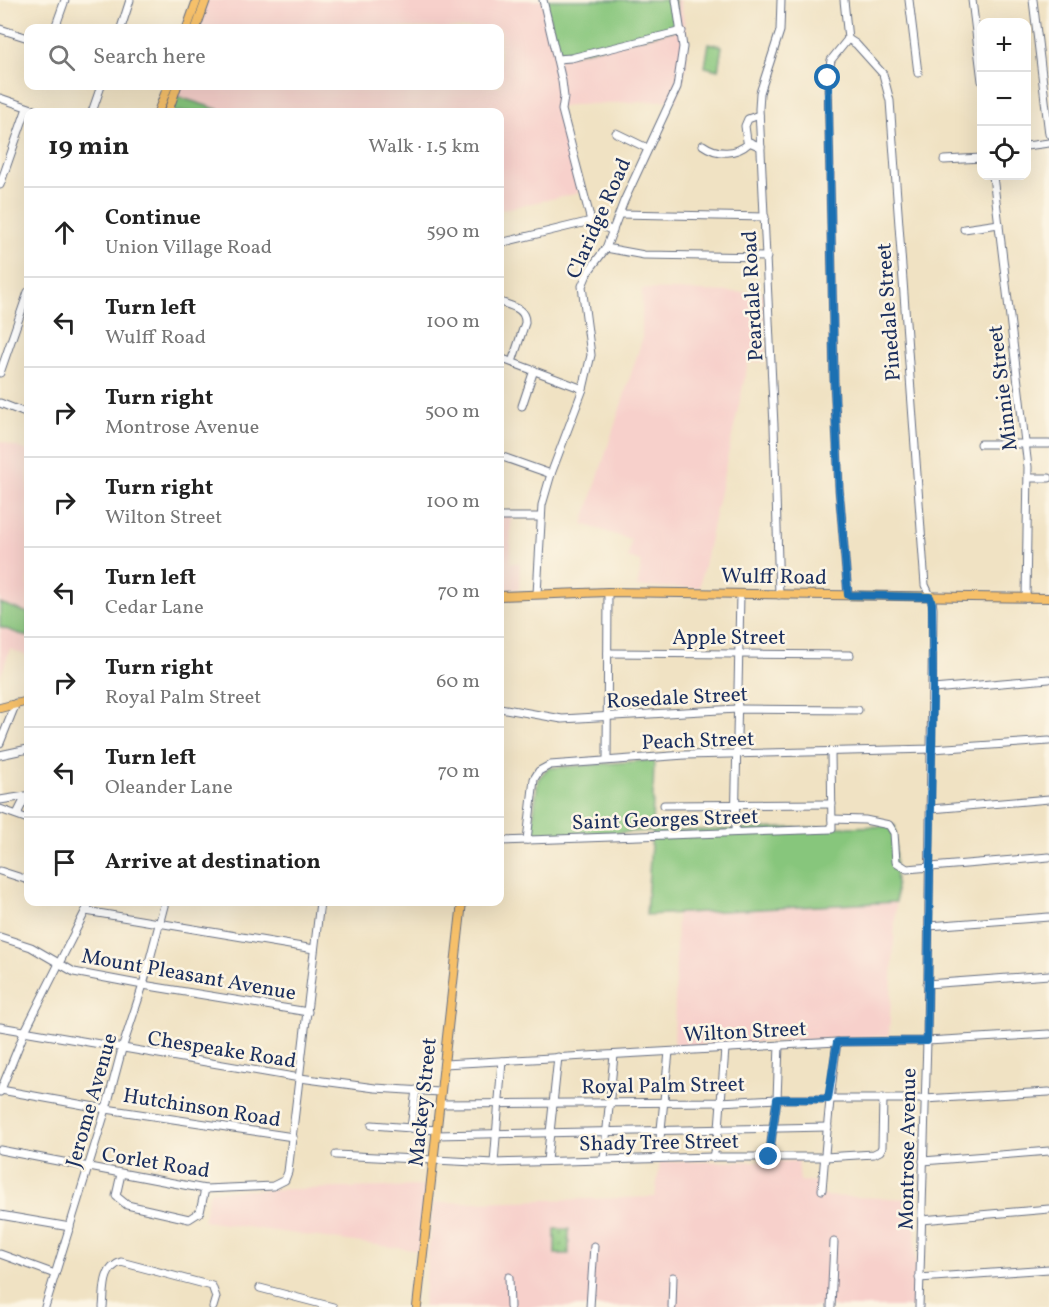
<!DOCTYPE html>
<html lang="en">
<head>
<meta charset="utf-8">
<style>
	:root { --surface:#fff; --page:#f2f2f2; --text:#222; --muted:#767676; --line:#e0e0e0 }
	body { margin:0; font-family:Vollkorn,serif; background:var(--page); color:var(--text) }
	.controls { position:absolute; right:18px; top:18px; display:grid; overflow:hidden; border-radius:12px; box-shadow:0 6px 24px #0002 }
	.controls button { width:54px; height:54px; display:grid; place-items:center; padding:0; border:0; border-bottom:2px solid var(--line); background:var(--surface); color:var(--text); font:30px sans-serif }
	.stop { position:absolute; width:18px; height:18px; margin:-14px; border:4px solid #1f6fb2; border-radius:50%; background:#fff }
	.stop.end { background:#1f6fb2; border-color:#fff; box-shadow:0 2px 6px #0008 }
	.list { margin:0; padding:0; list-style:none }
	h2 { display:flex; justify-content:space-between; align-items:center; height:78px; margin:0; padding:0 24px; font-size:26px }
	h2 small { font-size:20px; font-weight:400; color:var(--muted) }
	.list li { display:grid; grid-template-columns:39px 1fr auto; gap:18px; align-items:center; box-sizing:border-box; height:90px; padding:0 24px; border-top:2px solid var(--line) }
	.list b { display:block; font-size:22px; white-space:nowrap }
	.list p { margin:0; font-size:20px; white-space:nowrap; color:var(--muted) }
	.list em { font-size:20px; font-style:normal; color:var(--muted) }
	.icon { flex:none; width:33px; height:33px; fill:none; stroke:currentColor; stroke-width:2; stroke-linecap:round; stroke-linejoin:round }
	.map { position:relative; flex:none; width:1049px; height:1307px; overflow:hidden }
	.search { position:absolute; background:var(--surface); box-shadow:0 6px 24px #0002; left:24px; top:24px; width:480px; height:66px; display:flex; align-items:center; gap:15px; box-sizing:border-box; padding:0 21px; border-radius:12px; color:var(--muted); font-size:22px }
	.panel { position:absolute; background:var(--surface); box-shadow:0 6px 24px #0002; left:24px; top:108px; width:480px; height:798px; border-radius:12px }
	.map>svg:first-child { display:block }
	.built { fill:#f7d0cb }
	.grass { fill:#87c67c; stroke:#517a6d; stroke-width:1.5 }
	.park { fill:url(#park-dots); stroke:#517a6d; stroke-width:1.5 }
	.lines { fill:none; stroke-linecap:round; stroke-linejoin:round }
	.minor-casing { stroke:#666e81; stroke-width:9 }
	.major-casing { stroke:#666e81; stroke-width:10 }
	.minor { stroke:#fff; stroke-width:7 }
	.major { stroke:#f6c06b; stroke-width:8 }
	.route { stroke:#1f6fb2; stroke-width:8 }
	.labels { text-anchor:middle; stroke-width:5; stroke-linejoin:round; paint-order:stroke }
	.street-label { font-size:21px; fill:#1b2f5e; stroke:#fcf5e5 }
</style>
</head>
<body>
<div class="map">
<svg width="1049" height="1307" viewBox="0 0 1049 1307">
	<defs>
		<pattern id="park-dots" width="8" height="8" patternUnits="userSpaceOnUse" patternTransform="scale(1.5)"><rect width="8" height="8" fill="#87c67c"/><path d="M2 2h.1M6 6h.1" fill="none" stroke="#6ea169" stroke-width="1.8" stroke-linecap="round"/></pattern>
	</defs>
	<rect width="100%" height="100%" fill="#fcf5e5"/>
	<filter id="ink" filterUnits="userSpaceOnUse"><feTurbulence type="fractalNoise" baseFrequency=".0167" numOctaves="2"/><feDisplacementMap in="SourceGraphic" scale="12" xChannelSelector="R" yChannelSelector="G"/><feConvolveMatrix kernelMatrix="1 2 1 2 8 2 1 2 1" color-interpolation-filters="sRGB"/></filter>
	<filter id="wash" filterUnits="userSpaceOnUse"><feTurbulence type="fractalNoise" baseFrequency=".008" numOctaves="4" result="noise"/><feDisplacementMap in="SourceGraphic" scale="24" xChannelSelector="R" yChannelSelector="G"/><feGaussianBlur stdDeviation="1.35" result="paint"/><feColorMatrix in="noise" values="0 0 0 0 0 0 0 0 0 0 0 0 0 0 0 0 0 1.4 0 .05"/><feComposite in="paint" operator="in"/></filter>
	<g filter="url(#wash)">
		<rect width="100%" height="100%" fill="#f0e2c3"/>
		<g class="built">
			<polygon points="207,0 680,0 686,31 687,65 677,100 571,105 557,109 579,193 500,210 500,112 164,112 174,86 500,86 500,28 196,28"/>
			<polygon points="642,289 763,293 766,361 748,363 699,588 637,587 642,562 628,558 631,540 583,524 642,340"/>
			<polygon points="0,441 28,451 28,656 10,649 0,678"/>
			<polygon points="500,515 511,515 510,563 520,563 519,589 500,590"/>
			<polygon points="896,902 889,1036 674,1046 677,913"/>
			<polygon points="798,1161 800,1181 819,1182 820,1196 916,1199 915,1307 423,1307 433,1203 655,1197 660,1162"/>
			<polygon points="427,1186 420,1251 203,1221 210,1191"/>
		</g>
		<g class="grass">
			<polygon points="544,0 675,0 679,29 560,57"/>
			<polygon points="709,43 722,46 718,70 705,67"/>
			<polygon points="173,95 226,112 167,112"/>
			<polygon points="0,603 28,613 28,637 0,627"/>
			<polygon points="654,760 652,831 895,826 896,902 646,915 652,831 531,837 538,779 548,768"/>
		</g>
		<rect class="park" x="555" y="1229" width="14" height="25"/>
	</g>
	<g filter="url(#ink)">
		<g class="lines">
			<g class="minor-casing">
				<g id="minor">
					<polyline points="543,0 562,81 564,97 562,110 591,221"/>
					<polyline points="844,0 848,39"/>
					<polyline points="909,0 918,73"/>
					<polyline points="972,0 982,81"/>
					<polyline points="1033,0 1049,134"/>
					<polyline points="55,28 65,0"/>
					<polyline points="121,28 130,0"/>
					<polyline points="0,29 28,38"/>
					<polyline points="848,39 856,44 883,74 890,101 925,585 932,600 933,609 927,1041 919,1307"/>
					<polyline points="848,39 831,60 828,78 834,380 839,488 848,595"/>
					<polyline points="557,59 571,58 682,31"/>
					<polyline points="0,98 41,112"/>
					<polyline points="92,112 101,86"/>
					<polyline points="759,115 748,119 745,126 747,141 761,147"/>
					<polyline points="616,133 647,148"/>
					<path d="M703,145C717,155 736,155 749,143"/>
					<polyline points="1026,146 1049,143"/>
					<polyline points="944,160 982,158"/>
					<polyline points="993,176 1028,467 1026,598"/>
					<polyline points="0,185 27,108"/>
					<polyline points="620,214 765,217"/>
					<polyline points="964,229 999,224"/>
					<polyline points="500,243 591,221 613,231"/>
					<polyline points="606,248 644,255 767,257"/>
					<path d="M500,302C511,306 526,308 525,323L512,362"/>
					<polyline points="500,358 583,389"/>
					<polyline points="0,373 28,292"/>
					<polyline points="0,403 28,414"/>
					<polyline points="522,406 534,370"/>
					<polyline points="980,444 1049,444"/>
					<polyline points="500,456 551,474"/>
					<polyline points="1029,478 1049,478"/>
					<polyline points="500,517 541,517"/>
					<polyline points="537,594 542,505 551,474 583,389 591,355 582,286 588,272 606,248 624,201 677,87 683,47 676,0"/>
					<polyline points="779,595 774,426 759,109 760,93 780,31 781,0"/>
					<polyline points="608,653 850,655"/>
					<polyline points="933,689 1049,679"/>
					<polyline points="500,708 562,719 737,709 858,710"/>
					<polyline points="0,743 16,703"/>
					<polyline points="0,755 28,749"/>
					<polyline points="607,760 608,592"/>
					<polyline points="0,800 26,796"/>
					<polyline points="664,805 832,804"/>
					<polyline points="0,809 28,819"/>
					<polyline points="931,809 1049,799"/>
					<polyline points="17,814 26,796 28,795"/>
					<polyline points="832,819 865,820 889,825 894,833 896,862 907,869 1049,857"/>
					<polyline points="735,832 740,594"/>
					<polyline points="527,840 534,779 539,771 550,765 685,755 932,749 1049,741"/>
					<polyline points="500,841 832,829 831,752"/>
					<polyline points="0,871 28,880"/>
					<polyline points="452,902 462,903"/>
					<polyline points="86,911 314,949"/>
					<polyline points="929,926 1049,917"/>
					<polyline points="0,937 31,947 74,972 143,985 308,1012"/>
					<polyline points="927,984 1049,975"/>
					<polyline points="0,1027 300,1078 375,1088 440,1092"/>
					<polyline points="444,1064 837,1042 927,1041 1049,1034"/>
					<polyline points="1,1090 106,1109 293,1137"/>
					<polyline points="0,1092 25,1031 90,902"/>
					<polyline points="440,1104 720,1102 777,1099 924,1099 1049,1092"/>
					<polyline points="372,1125 437,1130"/>
					<polyline points="411,1128 416,1090"/>
					<polyline points="436,1135 828,1127"/>
					<polyline points="0,1150 205,1189 273,1186 285,1180 288,1172 320,902"/>
					<polyline points="336,1155 494,1163 713,1157 825,1157 874,1154 880,1151 882,1147 883,1098"/>
					<polyline points="713,1157 719,1128 725,1049"/>
					<polyline points="769,1157 777,1099 779,1045"/>
					<polyline points="658,1158 669,1052"/>
					<polyline points="604,1159 614,1055"/>
					<polyline points="547,1161 558,1057"/>
					<polyline points="923,1161 1049,1151"/>
					<polyline points="494,1163 502,1061"/>
					<polyline points="121,1174 116,1196 127,1205 189,1219 200,1212 205,1189"/>
					<path d="M822,1190C826,1140 830,1091 837,1042"/>
					<polyline points="0,1215 70,1227"/>
					<polyline points="922,1220 1049,1209"/>
					<polyline points="0,1254 55,1274"/>
					<polyline points="509,1277 510,1307"/>
					<polyline points="919,1278 1049,1269"/>
					<polyline points="260,1288 333,1307"/>
					<polyline points="45,1307 106,1109 122,1049 143,985 165,902"/>
					<path d="M103,1307C105,1289 102,1269 121,1262L212,1286L216,1297L213,1307"/>
					<polyline points="590,1307 594,1246"/>
					<polyline points="672,1307 673,1277"/>
					<polyline points="831,1307 834,1242"/>
				</g>
			</g>
			<g class="major-casing">
				<g id="major">
					<polyline points="187,28 197,0"/>
					<polyline points="196,28 206,0"/>
					<polyline points="158,112 168,86"/>
					<polyline points="168,112 177,86"/>
					<polyline points="500,596 608,592 1049,598"/>
					<polyline points="0,708 28,701"/>
					<polyline points="417,1307 462,902"/>
				</g>
			</g>
			<use href="#minor" class="minor"/>
			<use href="#major" class="major"/>
		</g>
	</g>
	<g class="lines" filter="url(#ink)">
		<polyline class="route" points="769,1157 777,1099 828,1099 837,1042 927,1041 933,689 932,603 930,597 848,595 839,488 834,380 828,78"/>
	</g>
	<g class="labels">
		<g class="street-label">
			<text transform="translate(598 218) rotate(-66)" y="7">Claridge Road</text>
			<text transform="translate(752 296) rotate(-93)" y="7">Peardale Road</text>
			<text transform="translate(888 312) rotate(-94)" y="7">Pinedale Street</text>
			<text transform="translate(1002 388) rotate(-97)" y="7">Minnie Street</text>
			<text transform="translate(774 576) rotate(1)" y="7">Wulff Road</text>
			<text x="729" y="644">Apple Street</text>
			<text transform="translate(677 697) rotate(-3)" y="7">Rosedale Street</text>
			<text transform="translate(698 740) rotate(-2)" y="7">Peach Street</text>
			<text transform="translate(665 819) rotate(-2)" y="7">Saint Georges Street</text>
			<text transform="translate(189 974) rotate(10)" y="7">Mount Pleasant Avenue</text>
			<text transform="translate(745 1031) rotate(-3)" y="7">Wilton Street</text>
			<text transform="translate(222 1049) rotate(9)" y="7">Chespeake Road</text>
			<text transform="translate(663 1085) rotate(-1)" y="7">Royal Palm Street</text>
			<text transform="translate(91 1100) rotate(-74)" y="7">Jerome Avenue</text>
			<text transform="translate(422 1102) rotate(-84)" y="7">Mackey Street</text>
			<text transform="translate(202 1107) rotate(9)" y="7">Hutchinson Road</text>
			<text transform="translate(659 1142) rotate(-1)" y="7">Shady Tree Street</text>
			<text transform="translate(907 1149) rotate(-89)" y="7">Montrose Avenue</text>
			<text transform="translate(156 1162) rotate(9)" y="7">Corlet Road</text>
		</g>
	</g>
</svg>
<div class="controls">
<button>+</button>
<button>−</button>
<button><svg class="icon" aria-label="locate" viewBox="0 0 24 24"><circle cx="12" cy="12" r="6"/><path d="M12 2v4M12 18v4M2 12h4M18 12h4"/></svg></button>
</div>
<div class="stop" style="left:828px;top:78px"></div>
<div class="stop end" style="left:769px;top:1157px"></div>
<div class="search"><svg class="icon" aria-label="search" viewBox="0 0 24 24"><circle cx="10" cy="10" r="6"/><path d="M15 15l6 6"/></svg>Search here</div>
<section class="panel">
<h2>19 min<small>Walk · 1.5 km</small></h2>
<ul class="list">
<li><svg class="icon" aria-label="ahead" viewBox="0 0 24 24"><path d="M12 20V5M6 11l6-6 6 6"/></svg><div><b>Continue</b><p>Union Village Road</p></div><em>590 m</em></li>
<li><svg class="icon" aria-label="left" viewBox="0 0 24 24"><path d="M17 20v-9H6M10 6l-5 5 5 5"/></svg><div><b>Turn left</b><p>Wulff Road</p></div><em>100 m</em></li>
<li><svg class="icon" aria-label="right" viewBox="0 0 24 24"><path d="M7 20v-9h11M14 6l5 5-5 5"/></svg><div><b>Turn right</b><p>Montrose Avenue</p></div><em>500 m</em></li>
<li><svg class="icon" aria-label="right" viewBox="0 0 24 24"><path d="M7 20v-9h11M14 6l5 5-5 5"/></svg><div><b>Turn right</b><p>Wilton Street</p></div><em>100 m</em></li>
<li><svg class="icon" aria-label="left" viewBox="0 0 24 24"><path d="M17 20v-9H6M10 6l-5 5 5 5"/></svg><div><b>Turn left</b><p>Cedar Lane</p></div><em>70 m</em></li>
<li><svg class="icon" aria-label="right" viewBox="0 0 24 24"><path d="M7 20v-9h11M14 6l5 5-5 5"/></svg><div><b>Turn right</b><p>Royal Palm Street</p></div><em>60 m</em></li>
<li><svg class="icon" aria-label="left" viewBox="0 0 24 24"><path d="M17 20v-9H6M10 6l-5 5 5 5"/></svg><div><b>Turn left</b><p>Oleander Lane</p></div><em>70 m</em></li>
<li><svg class="icon" aria-label="arrive" viewBox="0 0 24 24"><path d="M6 21V4h12l-3 4 3 4H6"/></svg><div><b>Arrive at destination</b></div></li>
</ul>
</section>
</div>
</body>
</html>
